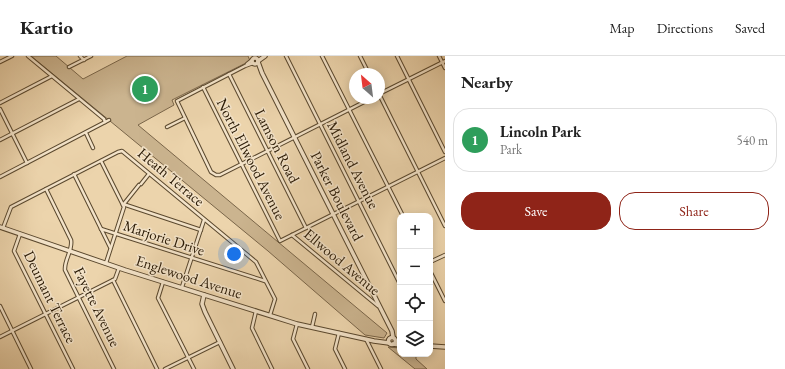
<!DOCTYPE html>
<html lang="en">
<head>
<meta charset="utf-8">
<style>
	:root { --surface:#fff; --page:#f6f6f6; --text:#222; --muted:#767676; --line:#e0e0e0; --accent:#8f2418 }
	body { margin:0; font-family:"EB Garamond",serif; background:var(--page); color:var(--text) }
	.controls { position:absolute; right:12px; bottom:12px; display:grid; overflow:hidden; border-radius:8px; box-shadow:0 2px 10px #0003 }
	.controls button { width:36px; height:36px; display:grid; place-items:center; padding:0; border:0; border-bottom:1px solid var(--line); background:var(--surface); color:var(--text); font:20px sans-serif }
	.compass { position:absolute; left:349px; top:12px; width:36px; height:36px; border-radius:50%; background:var(--surface); box-shadow:0 2px 10px #0003; rotate:332deg }
	.you { position:absolute; left:234px; top:198px; width:14px; height:14px; margin:-10px; border:3px solid #fff; border-radius:50%; background:#1a73e8; box-shadow:0 0 0 6px #1a73e833 }
	.badge { display:grid; place-items:center; width:26px; height:26px; border-radius:50%; background:var(--accent); color:#fff; font-size:13px; font-weight:700 }
	.pin { position:absolute; translate:-50% -50%; border:2px solid #fff; box-shadow:0 1px 4px #0006 }
	.list { margin:0; padding:0; list-style:none }
	h2 { display:flex; justify-content:space-between; align-items:center; height:52px; margin:0; padding:0 16px; font-size:17px }
	h2 small { font-size:13px; font-weight:400; color:var(--muted) }
	.list li { display:grid; grid-template-columns:26px 1fr auto; gap:12px; align-items:center; box-sizing:border-box; height:64px; margin:0 8px 8px; padding:0 8px; border:1px solid var(--line); border-radius:16px }
	.list b { display:block; font-size:15px; white-space:nowrap }
	.list p { margin:0; font-size:13px; white-space:nowrap; color:var(--muted) }
	.list em { font-size:13px; font-style:normal; color:var(--muted) }
	.actions { display:flex; gap:8px; padding:12px 16px }
	.actions a { flex:1; padding:9px 0; border:1px solid var(--accent); border-radius:16px; text-align:center; font-size:14px; color:var(--accent) }
	.actions .main { background:var(--accent); color:#fff }
	.icon { flex:none; width:22px; height:22px; fill:none; stroke:currentColor; stroke-width:2; stroke-linecap:round; stroke-linejoin:round }
	.map { position:relative; flex:none; width:445px; height:313px; overflow:hidden }
	header { display:flex; align-items:center; gap:24px; box-sizing:border-box; height:56px; padding:0 20px; background:var(--surface); border-bottom:1px solid var(--line) }
	header strong { font-size:19px }
	nav { display:flex; gap:22px; margin-inline-start:auto; font-size:14px }
	main { display:flex }
	aside { flex:1; background:var(--surface) }
	.map>svg:first-child { display:block }
	.green { fill:#cbb48f; stroke:#7a664a }
	.lines { fill:none; stroke-linecap:round; stroke-linejoin:round }
	.minor-casing { stroke:#5a482e; stroke-width:4.5 }
	.tertiary-casing { stroke:#5a482e; stroke-width:5.5 }
	.minor { stroke:#f3e3c9; stroke-width:2.5 }
	.tertiary { stroke:#f3e3c9; stroke-width:3.5 }
	.labels { text-anchor:middle; stroke-width:3; stroke-linejoin:round; paint-order:stroke }
	.street-label { font-size:15px; fill:#291904; stroke:#f3e3c9 }
</style>
</head>
<body>
<header>
<strong>Kartio</strong>
<nav><a>Map</a><a>Directions</a><a>Saved</a></nav>
</header>
<main>
<div class="map">
<svg width="445" height="313" viewBox="0 0 445 313">
	<rect width="100%" height="100%" fill="#ecd4ac"/>
	<filter id="stains"><feTurbulence type="fractalNoise" baseFrequency=".005" numOctaves="4"/><feColorMatrix values="0 0 0 0 .2 0 0 0 0 .09 0 0 0 0 .02 0 0 0 .5 -.17"/></filter>
	<radialGradient id="worn" r=".72"><stop offset=".6" stop-color="#630" stop-opacity="0"/><stop offset="1" stop-color="#630" stop-opacity=".3"/></radialGradient>
	<g class="green">
		<polygon points="31,0 56,0 83,23 127,0 248,0 250,5 172,44 174,49 138,69 387,277 384,282 365,279 268,195"/>
		<polygon points="388,291 400,292 400,298 416,298 416,303 427,313 415,313"/>
	</g>
	<g class="lines">
		<g class="minor-casing">
			<g id="minor">
				<polyline points="28,0 104,63 105,66"/>
				<polyline points="80,0 84,4"/>
				<polyline points="286,0 400,228"/>
				<polyline points="322,0 403,160"/>
				<polyline points="360,0 369,18"/>
				<polyline points="397,0 445,96"/>
				<polyline points="439,0 445,12"/>
				<polyline points="445,5 379,38 445,170"/>
				<polyline points="0,6 12,0"/>
				<polyline points="253,7 245,10 177,45 211,116 216,119 220,119 372,42"/>
				<polyline points="247,8 252,4"/>
				<polyline points="69,11 91,0"/>
				<polyline points="229,18 306,172"/>
				<polyline points="203,31 280,185 445,102"/>
				<polyline points="0,47 52,20"/>
				<polyline points="0,53 27,107"/>
				<polyline points="167,71 185,62"/>
				<polyline points="86,77 93,92"/>
				<polyline points="0,84 79,43"/>
				<polyline points="101,105 124,151 106,207"/>
				<polyline points="74,118 110,191"/>
				<polyline points="0,121 109,64"/>
				<polyline points="141,128 149,118"/>
				<path d="M46,133L71,184C73,194 64,204 65,214L114,313"/>
				<polyline points="123,148 201,174"/>
				<polyline points="123,149 139,129"/>
				<polyline points="3,172 11,151 118,96 122,95 256,206 275,243 270,259"/>
				<polyline points="101,173 265,225"/>
				<polyline points="20,178 14,195 73,313"/>
				<polyline points="292,179 378,250"/>
				<polyline points="430,206 445,199"/>
				<polyline points="430,215 445,245"/>
				<polyline points="113,224 157,313"/>
				<polyline points="163,226 158,242 194,313"/>
				<polyline points="182,231 204,164"/>
				<polyline points="0,250 31,313"/>
				<polyline points="256,255 252,272 272,313"/>
				<polyline points="297,268 293,283 308,313"/>
				<polyline points="312,271 315,258"/>
				<polyline points="339,277 335,293 345,313"/>
				<polyline points="0,281 115,223 119,212"/>
				<polyline points="366,283 381,313"/>
				<polyline points="165,313 220,286"/>
			</g>
		</g>
		<g class="tertiary-casing">
			<g id="tertiary">
				<circle cx="255" cy="5" r="3"/>
				<polyline points="258,5 265,0"/>
				<polyline points="258,6 262,17 392,275 393,281"/>
				<polyline points="0,171 125,214 297,268 374,285 389,287"/>
				<polyline points="204,239 202,248 205,256 233,313"/>
				<circle cx="392" cy="285" r="3.5"/>
				<polyline points="393,288 400,289"/>
				<polyline points="430,290 445,291"/>
			</g>
		</g>
		<use href="#minor" class="minor"/>
		<use href="#tertiary" class="tertiary"/>
	</g>
	<g class="labels">
		<g class="street-label">
			<text transform="translate(277 90) rotate(63)" y="5">Lamson Road</text>
			<text transform="translate(251 103) rotate(63)" y="5">North Ellwood Avenue</text>
			<text transform="translate(353 109) rotate(63)" y="5">Midland Avenue</text>
			<text transform="translate(171 121) rotate(40)" y="5">Heath Terrace</text>
			<text transform="translate(337 140) rotate(63)" y="5">Parker Boulevard</text>
			<text transform="translate(164 182) rotate(18)" y="5">Marjorie Drive</text>
			<text transform="translate(342 206) rotate(40)" y="5">Ellwood Avenue</text>
			<text transform="translate(189 221) rotate(18)" y="5">Englewood Avenue</text>
			<text transform="translate(50 241) rotate(64)" y="5">Deumant Terrace</text>
			<text transform="translate(97 251) rotate(64)" y="5">Fayette Avenue</text>
		</g>
	</g>
	<rect width="100%" height="100%" filter="url(#stains)"/>
	<rect width="100%" height="100%" fill="url(#worn)"/>
</svg>
<div class="controls">
<button>+</button>
<button>−</button>
<button><svg class="icon" aria-label="locate" viewBox="0 0 24 24"><circle cx="12" cy="12" r="6"/><path d="M12 2v4M12 18v4M2 12h4M18 12h4"/></svg></button>
<button><svg class="icon" aria-label="layers" viewBox="0 0 24 24"><path d="M12 4l9 5-9 5-9-5zM3 14l9 5 9-5"/></svg></button>
</div>
<svg class="compass" viewBox="-18 -18 36 36"><path d="M0-13l5 13h-10z" fill="#e53935"/><path d="M0 13l5-13h-10z" fill="#767676"/></svg>
<div class="you"></div>
<div class="pin badge" style="left:145px;top:33px;background:#2e9e5b">1</div>
</div>
<aside>
<h2>Nearby<small></small></h2>
<ul class="list">
<li><span class="badge" style="background:#2e9e5b">1</span><div><b>Lincoln Park</b><p>Park</p></div><em>540 m</em></li>
</ul>
<div class="actions"><a class="main">Save</a><a>Share</a></div>
</aside>
</main>
</body>
</html>
